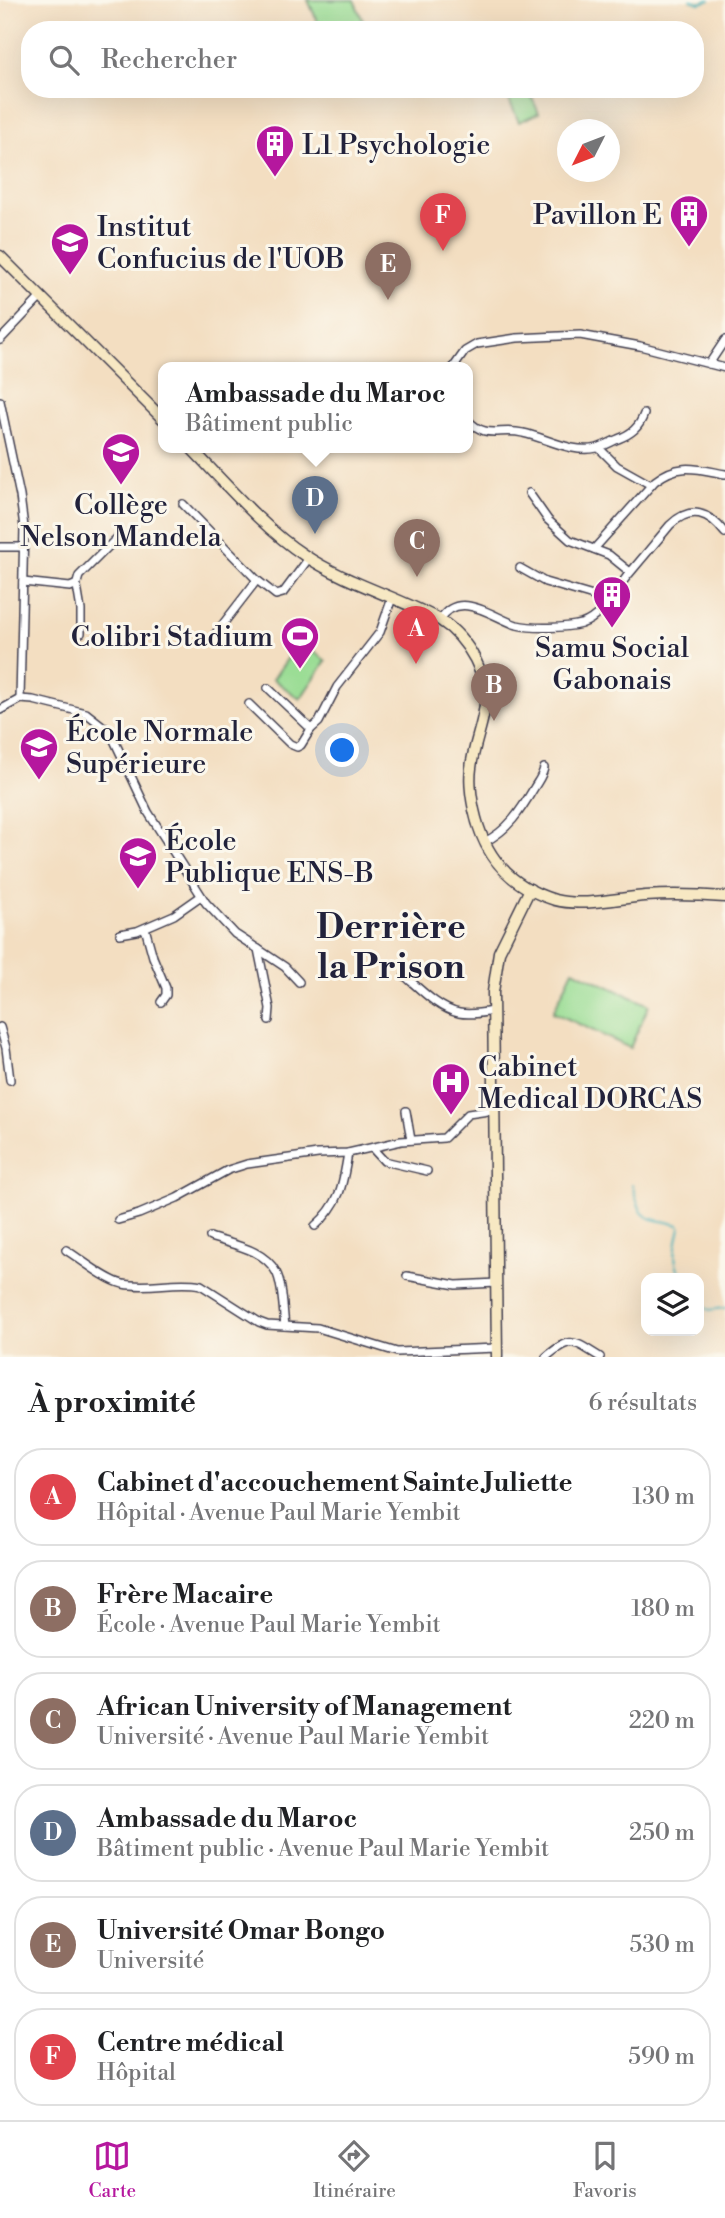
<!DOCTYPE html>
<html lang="fr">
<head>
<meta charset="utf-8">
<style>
	:root { --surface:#fff; --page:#f2f2f2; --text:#202124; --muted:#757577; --line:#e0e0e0; --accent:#b5179e }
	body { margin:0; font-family:"Libre Bodoni",serif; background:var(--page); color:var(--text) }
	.controls { position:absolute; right:21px; bottom:21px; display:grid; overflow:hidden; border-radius:14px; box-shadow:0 7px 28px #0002 }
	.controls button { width:63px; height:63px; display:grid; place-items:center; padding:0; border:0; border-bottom:2px solid var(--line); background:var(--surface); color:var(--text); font:35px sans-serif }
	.compass { position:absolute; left:557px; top:119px; width:63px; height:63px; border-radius:50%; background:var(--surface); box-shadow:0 7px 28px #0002; rotate:228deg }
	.you { position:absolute; left:343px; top:751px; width:24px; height:24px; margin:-18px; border:5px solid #fff; border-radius:50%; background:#1a73e8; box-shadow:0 0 0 10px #1a73e833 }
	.badge { display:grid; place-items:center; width:46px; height:46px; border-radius:50%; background:var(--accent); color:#fff; font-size:23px; font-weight:700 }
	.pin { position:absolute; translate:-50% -58px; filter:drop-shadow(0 2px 4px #0008) }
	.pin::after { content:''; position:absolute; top:37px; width:24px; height:21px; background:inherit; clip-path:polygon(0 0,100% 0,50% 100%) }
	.popup { position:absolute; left:158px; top:362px; width:315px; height:91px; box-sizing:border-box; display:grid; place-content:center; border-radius:14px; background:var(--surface); filter:drop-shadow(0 2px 5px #0005); font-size:23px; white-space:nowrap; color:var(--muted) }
	.popup b { font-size:26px; color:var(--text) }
	.popup::after { content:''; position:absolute; left:50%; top:100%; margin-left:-14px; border:14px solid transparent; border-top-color:var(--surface) }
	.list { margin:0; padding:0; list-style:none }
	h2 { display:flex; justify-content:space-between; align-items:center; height:91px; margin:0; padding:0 28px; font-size:30px }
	h2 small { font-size:23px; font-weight:400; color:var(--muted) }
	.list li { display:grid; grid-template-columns:46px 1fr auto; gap:21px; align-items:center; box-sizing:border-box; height:98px; margin:0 14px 14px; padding:0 14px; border:2px solid var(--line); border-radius:28px }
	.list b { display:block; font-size:26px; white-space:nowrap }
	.list p { margin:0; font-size:23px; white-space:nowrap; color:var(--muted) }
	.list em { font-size:23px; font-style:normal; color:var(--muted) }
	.icon { flex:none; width:38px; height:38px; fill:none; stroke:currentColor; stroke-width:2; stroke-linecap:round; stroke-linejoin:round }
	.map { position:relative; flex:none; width:725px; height:1357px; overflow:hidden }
	.search { position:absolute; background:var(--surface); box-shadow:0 7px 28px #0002; left:21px; right:21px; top:21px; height:77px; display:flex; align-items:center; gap:18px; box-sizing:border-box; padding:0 24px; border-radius:28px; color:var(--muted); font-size:26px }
	.sheet { height:763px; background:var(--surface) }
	nav { display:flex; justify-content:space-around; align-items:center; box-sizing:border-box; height:98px; border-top:2px solid var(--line); background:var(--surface); font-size:19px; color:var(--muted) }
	nav a { display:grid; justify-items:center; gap:4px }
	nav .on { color:var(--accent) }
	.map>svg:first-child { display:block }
	.green { fill:#9bdd95; stroke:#5e8068; stroke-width:2 }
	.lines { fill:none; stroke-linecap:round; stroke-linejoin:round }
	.stream { stroke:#41b1bb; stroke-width:2 }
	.minor-casing { stroke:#413e4f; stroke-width:10 }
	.secondary-casing { stroke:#413e4f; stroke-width:13 }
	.minor { stroke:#fff; stroke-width:7 }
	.secondary { stroke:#f7e8c3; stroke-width:10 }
	.labels { text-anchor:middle; stroke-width:6; stroke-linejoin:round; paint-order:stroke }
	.poi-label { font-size:28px; fill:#22223b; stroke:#fbf7ec; text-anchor:start }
	.district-label { font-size:35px; font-weight:bold; fill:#22223b; stroke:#fbf7ec }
</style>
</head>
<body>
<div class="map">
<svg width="725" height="1357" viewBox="0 0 725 1357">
	<rect width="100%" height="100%" fill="#fbf7ec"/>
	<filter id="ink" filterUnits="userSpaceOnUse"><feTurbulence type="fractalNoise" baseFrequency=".0143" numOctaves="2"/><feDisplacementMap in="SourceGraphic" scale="14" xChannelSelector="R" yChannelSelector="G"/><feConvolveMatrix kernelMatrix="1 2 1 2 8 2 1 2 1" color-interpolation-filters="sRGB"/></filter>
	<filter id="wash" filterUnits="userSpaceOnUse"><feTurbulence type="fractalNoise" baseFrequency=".00686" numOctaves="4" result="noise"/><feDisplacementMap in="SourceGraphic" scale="28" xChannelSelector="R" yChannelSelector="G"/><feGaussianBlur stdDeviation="1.57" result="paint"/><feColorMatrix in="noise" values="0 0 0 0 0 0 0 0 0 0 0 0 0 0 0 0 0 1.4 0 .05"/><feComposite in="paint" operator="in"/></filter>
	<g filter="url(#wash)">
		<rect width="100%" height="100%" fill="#f3dec1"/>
		<g class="green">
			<polygon points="308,0 354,0 367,30 321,30"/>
			<polygon points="504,89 528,89 539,113 519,122"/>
			<polygon points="300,641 326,661 300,699 273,679"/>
			<polygon points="573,970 649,1005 630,1048 553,1012"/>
		</g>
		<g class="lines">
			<g class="stream">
				<polyline points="691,0 700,3 710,0"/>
				<path d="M632,1184C643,1225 643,1215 679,1225L680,1228C676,1244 669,1268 687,1278"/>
				<polyline points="699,1296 703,1305 709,1310 725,1308"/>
			</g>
		</g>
	</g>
	<g filter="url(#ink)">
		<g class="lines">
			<g class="minor-casing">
				<g id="minor">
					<polyline points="0,340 41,297"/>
					<polyline points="709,364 725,340"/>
					<polyline points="453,368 465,351 477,344 517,338 580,335 640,346 725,368"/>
					<polyline points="0,401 20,496 24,527 20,699"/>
					<path d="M467,419C487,441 499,427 523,433C547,438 572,454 597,448C604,446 611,442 618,439C631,434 639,428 644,414"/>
					<polyline points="599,448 617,466 651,485"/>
					<polyline points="529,493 548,520 570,540 609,555 630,572"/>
					<polyline points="183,504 257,580 276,595 283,593 309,558"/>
					<polyline points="0,547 24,547"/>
					<path d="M594,549L655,481C679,462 697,469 725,474"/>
					<polyline points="520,568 545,582 593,596 604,605"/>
					<polyline points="23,582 70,587 75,585"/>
					<polyline points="77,583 79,576 116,539"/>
					<polyline points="77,586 81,610 81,633"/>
					<path d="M440,620C459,588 494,618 517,625C533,629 566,628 581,624C603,617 615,590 629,574C643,557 657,541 670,525C691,505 709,512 725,533"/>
					<polyline points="209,642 257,580"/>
					<polyline points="268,688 311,729"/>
					<polyline points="20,699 33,700 86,713 104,727 113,738 148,812 206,903 235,934 258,949 270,1008 269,1020"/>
					<polyline points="249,704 290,744 297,747 301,745 311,729 319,722 337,687 380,632 392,598"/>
					<polyline points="0,710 20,699"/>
					<path d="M484,842C508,831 521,810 534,788C538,781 542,777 544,768"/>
					<polyline points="145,928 153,957 166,988 166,995 161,1002"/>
					<polyline points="120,934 137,931 174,915 201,896"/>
					<polyline points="258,949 285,967 299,982"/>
					<path d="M405,976C420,989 439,1009 459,1013C470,1015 482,1013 492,1011"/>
					<polyline points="0,1027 6,1048 10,1080"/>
					<polyline points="406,1111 411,1140"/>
					<polyline points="373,1149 384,1161 427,1171"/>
					<polyline points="118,1220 139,1214 177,1198 228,1170 247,1164 318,1154 348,1153 401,1141 444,1138 468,1114 495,1110"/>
					<path d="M315,1226C340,1204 343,1185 348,1153"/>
					<path d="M210,1237C233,1245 264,1249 276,1272C283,1284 283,1312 285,1326"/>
					<path d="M66,1250C82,1260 106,1280 123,1284C149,1289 176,1280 201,1285L259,1322L267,1325L318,1328L397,1352L497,1348"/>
					<polyline points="407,1276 456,1285 497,1283"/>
					<path d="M546,1357C572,1335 573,1341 600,1357"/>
				</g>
			</g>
			<g class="secondary-casing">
				<g id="secondary">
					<polyline points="0,256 163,419"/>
					<path d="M191,448C225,483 264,529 304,555C346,583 396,596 440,620C468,638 491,677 484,711C481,730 473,748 471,768C469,782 471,796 474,810C484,856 509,886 555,900C581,907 619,898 645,896C672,894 699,895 725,897"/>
					<polyline points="497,1357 493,992 499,952 530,889"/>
				</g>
			</g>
			<use href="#minor" class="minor"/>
			<use href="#secondary" class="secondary"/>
		</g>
	</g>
	<defs>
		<g id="building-pin" transform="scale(2.0125)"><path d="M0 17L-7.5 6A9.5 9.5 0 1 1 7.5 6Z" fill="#b5179e" stroke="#fbf7ec"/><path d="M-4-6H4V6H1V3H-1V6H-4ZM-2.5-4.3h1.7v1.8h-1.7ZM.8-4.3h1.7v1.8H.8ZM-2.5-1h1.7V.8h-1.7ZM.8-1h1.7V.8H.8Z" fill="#fff"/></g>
		<g id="university-pin" transform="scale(2.0125)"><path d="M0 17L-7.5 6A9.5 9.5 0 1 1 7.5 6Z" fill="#b5179e" stroke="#fbf7ec"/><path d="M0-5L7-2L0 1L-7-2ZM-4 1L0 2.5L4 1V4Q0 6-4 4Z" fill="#fff"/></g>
		<g id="school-pin" transform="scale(2.0125)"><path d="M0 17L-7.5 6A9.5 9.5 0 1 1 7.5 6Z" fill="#b5179e" stroke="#fbf7ec"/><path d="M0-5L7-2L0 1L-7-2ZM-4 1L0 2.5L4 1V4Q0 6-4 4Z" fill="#fff"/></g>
		<g id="stadium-pin" transform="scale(2.0125)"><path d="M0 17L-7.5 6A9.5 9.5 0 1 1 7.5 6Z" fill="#b5179e" stroke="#fbf7ec"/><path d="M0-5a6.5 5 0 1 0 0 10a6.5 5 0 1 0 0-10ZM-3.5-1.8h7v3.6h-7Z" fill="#fff"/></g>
		<g id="hospital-pin" transform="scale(2.0125)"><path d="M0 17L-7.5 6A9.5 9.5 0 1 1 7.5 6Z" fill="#b5179e" stroke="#fbf7ec"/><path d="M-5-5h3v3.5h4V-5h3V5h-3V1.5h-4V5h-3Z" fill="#fff"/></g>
	</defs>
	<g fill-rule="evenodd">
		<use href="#building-pin" x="275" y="144"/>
		<use href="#building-pin" x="689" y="214"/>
		<use href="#university-pin" x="70" y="242"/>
		<use href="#school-pin" x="121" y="452"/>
		<use href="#building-pin" x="612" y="595"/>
		<use href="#stadium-pin" x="300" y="636"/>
		<use href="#university-pin" x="39" y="747"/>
		<use href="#school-pin" x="138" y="856"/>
		<use href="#hospital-pin" x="451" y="1082"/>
	</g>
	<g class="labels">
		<g class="poi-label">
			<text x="302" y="154">L1 Psychologie</text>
			<text x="662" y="224" text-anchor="end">Pavillon E</text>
			<text x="97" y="236">Institut<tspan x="97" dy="32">Confucius de l'UOB</tspan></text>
			<text x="121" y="514" text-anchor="middle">Collège<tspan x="121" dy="32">Nelson Mandela</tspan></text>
			<text x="273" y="646" text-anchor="end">Colibri Stadium</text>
			<text x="612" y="657" text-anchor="middle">Samu Social<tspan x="612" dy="32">Gabonais</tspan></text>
			<text x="66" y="741">École Normale<tspan x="66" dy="32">Supérieure</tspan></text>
			<text x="165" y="850">École<tspan x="165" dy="32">Publique ENS-B</tspan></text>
			<text x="478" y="1076">Cabinet<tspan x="478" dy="32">Medical DORCAS</tspan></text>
		</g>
		<g class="district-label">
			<text x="391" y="938">Derrière<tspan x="391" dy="40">la Prison</tspan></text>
		</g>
	</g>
</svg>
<div class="controls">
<button><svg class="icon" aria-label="layers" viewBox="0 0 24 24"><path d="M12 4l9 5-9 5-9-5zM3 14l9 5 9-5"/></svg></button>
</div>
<svg class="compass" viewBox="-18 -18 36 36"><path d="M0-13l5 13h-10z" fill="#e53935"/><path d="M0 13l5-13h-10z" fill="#757577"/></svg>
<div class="you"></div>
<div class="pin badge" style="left:416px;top:664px;background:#e0444e">A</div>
<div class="pin badge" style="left:494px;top:721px;background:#8d6e63">B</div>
<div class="pin badge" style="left:417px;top:577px;background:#8d6e63">C</div>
<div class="pin badge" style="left:315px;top:534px;background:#5c6f8a">D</div>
<div class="popup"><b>Ambassade du Maroc</b>Bâtiment public</div>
<div class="pin badge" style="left:388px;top:300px;background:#8d6e63">E</div>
<div class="pin badge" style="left:443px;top:251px;background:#e0444e">F</div>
<div class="search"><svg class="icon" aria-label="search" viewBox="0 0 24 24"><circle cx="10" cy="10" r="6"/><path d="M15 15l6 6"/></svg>Rechercher</div>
</div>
<section class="sheet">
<h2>À proximité<small>6 résultats</small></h2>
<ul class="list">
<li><span class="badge" style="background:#e0444e">A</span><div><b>Cabinet d'accouchement Sainte Juliette</b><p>Hôpital · Avenue Paul Marie Yembit</p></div><em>130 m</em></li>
<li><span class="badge" style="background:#8d6e63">B</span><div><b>Frère Macaire</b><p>École · Avenue Paul Marie Yembit</p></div><em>180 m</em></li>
<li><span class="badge" style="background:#8d6e63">C</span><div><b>African University of Management</b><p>Université · Avenue Paul Marie Yembit</p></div><em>220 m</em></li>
<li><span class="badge" style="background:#5c6f8a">D</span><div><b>Ambassade du Maroc</b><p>Bâtiment public · Avenue Paul Marie Yembit</p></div><em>250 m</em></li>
<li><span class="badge" style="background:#8d6e63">E</span><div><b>Université Omar Bongo</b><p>Université</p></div><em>530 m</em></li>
<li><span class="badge" style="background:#e0444e">F</span><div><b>Centre médical</b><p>Hôpital</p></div><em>590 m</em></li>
</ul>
</section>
<nav>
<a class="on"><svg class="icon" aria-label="map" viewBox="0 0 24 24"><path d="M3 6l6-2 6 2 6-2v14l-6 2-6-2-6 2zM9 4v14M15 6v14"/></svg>Carte</a>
<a><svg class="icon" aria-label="directions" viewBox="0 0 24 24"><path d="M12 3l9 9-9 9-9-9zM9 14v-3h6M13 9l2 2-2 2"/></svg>Itinéraire</a>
<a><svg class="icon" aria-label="saved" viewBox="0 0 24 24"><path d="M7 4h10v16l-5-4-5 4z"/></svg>Favoris</a>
</nav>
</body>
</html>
